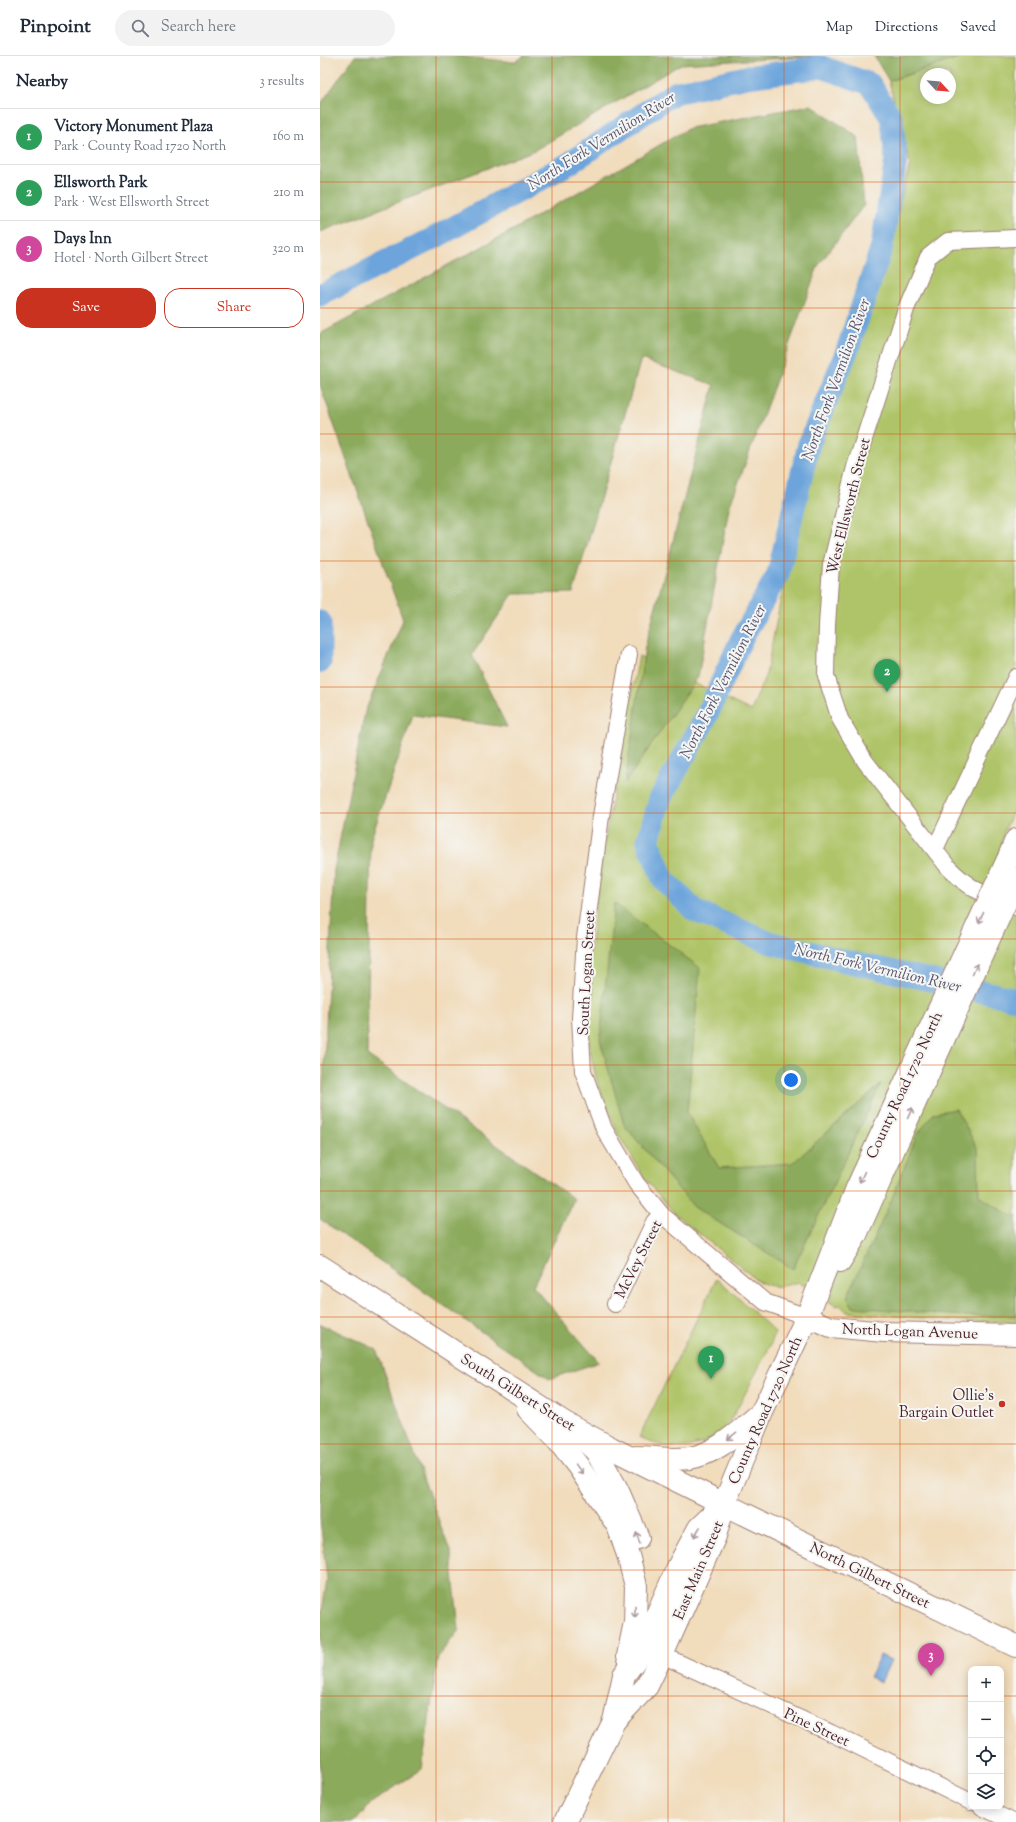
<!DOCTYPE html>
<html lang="en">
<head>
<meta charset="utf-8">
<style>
	:root { --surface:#fff; --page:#f2f2f3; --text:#1f2937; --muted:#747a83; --line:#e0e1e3; --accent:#c8321e }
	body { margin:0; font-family:"Sorts Mill Goudy",serif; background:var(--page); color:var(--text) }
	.controls { position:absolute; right:12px; bottom:12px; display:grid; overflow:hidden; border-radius:8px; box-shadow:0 2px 10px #0003 }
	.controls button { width:36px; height:36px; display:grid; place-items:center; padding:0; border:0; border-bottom:1px solid var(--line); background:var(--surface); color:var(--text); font:20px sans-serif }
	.compass { position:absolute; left:600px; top:12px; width:36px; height:36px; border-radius:50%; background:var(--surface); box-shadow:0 2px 10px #0003; rotate:116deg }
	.you { position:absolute; left:471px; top:1024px; width:14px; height:14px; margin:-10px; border:3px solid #fff; border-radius:50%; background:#1a73e8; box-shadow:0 0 0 6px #1a73e833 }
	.badge { display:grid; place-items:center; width:26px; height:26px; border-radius:50%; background:var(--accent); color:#fff; font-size:13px; font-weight:700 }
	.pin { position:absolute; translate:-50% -33px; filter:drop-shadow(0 1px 2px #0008) }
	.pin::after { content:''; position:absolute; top:21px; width:14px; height:12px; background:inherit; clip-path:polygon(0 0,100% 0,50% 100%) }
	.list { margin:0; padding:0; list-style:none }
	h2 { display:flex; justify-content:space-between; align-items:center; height:52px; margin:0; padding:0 16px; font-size:17px }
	h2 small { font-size:13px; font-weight:400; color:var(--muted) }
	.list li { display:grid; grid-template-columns:26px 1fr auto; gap:12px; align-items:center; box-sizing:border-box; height:56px; padding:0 16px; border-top:1px solid var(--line) }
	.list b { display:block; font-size:15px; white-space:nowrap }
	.list p { margin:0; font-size:13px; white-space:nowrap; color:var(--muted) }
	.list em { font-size:13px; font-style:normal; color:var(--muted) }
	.actions { display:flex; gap:8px; padding:12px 16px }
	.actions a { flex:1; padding:9px 0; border:1px solid var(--accent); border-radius:16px; text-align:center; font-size:14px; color:var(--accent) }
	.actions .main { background:var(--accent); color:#fff }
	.icon { flex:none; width:22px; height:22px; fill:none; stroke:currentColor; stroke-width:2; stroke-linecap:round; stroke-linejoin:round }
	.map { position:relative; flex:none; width:696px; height:1766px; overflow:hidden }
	header { display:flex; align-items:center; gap:24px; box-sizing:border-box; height:56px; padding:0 20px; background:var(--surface); border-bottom:1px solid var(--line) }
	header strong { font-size:19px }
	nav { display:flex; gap:22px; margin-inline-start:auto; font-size:14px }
	.search { width:280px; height:36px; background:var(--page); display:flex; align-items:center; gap:10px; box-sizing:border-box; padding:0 14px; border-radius:22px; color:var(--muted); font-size:15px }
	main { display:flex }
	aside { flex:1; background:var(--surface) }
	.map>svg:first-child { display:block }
	.green { fill:#afc468; stroke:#7c724a; fill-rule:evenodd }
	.forest { fill:#8baa5c; stroke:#6a6444 }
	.water { fill:#6ca4db; stroke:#5b6283 }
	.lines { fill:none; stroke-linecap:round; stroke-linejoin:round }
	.river { stroke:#6ca4db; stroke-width:23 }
	.minor-casing { stroke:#9e7e73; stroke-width:18 }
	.tertiary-casing { stroke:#9e7e73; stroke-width:22 }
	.secondary-casing { stroke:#9e7e73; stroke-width:24 }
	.primary-casing { stroke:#9e7e73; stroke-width:24 }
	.minor { stroke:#fff; stroke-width:16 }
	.tertiary { stroke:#fff; stroke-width:20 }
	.secondary { stroke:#fff; stroke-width:22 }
	.primary { stroke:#fff; stroke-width:22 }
	.primary-bridge-casing { stroke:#9e7e73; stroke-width:24; stroke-linecap:butt }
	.primary-bridge { stroke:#fff; stroke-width:22 }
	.oneway { stroke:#ae9aa0 }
	.grid { fill:none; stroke:#d8530f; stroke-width:1; stroke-opacity:0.55 }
	.poi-dot { fill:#c8321e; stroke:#f6f6f2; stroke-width:1.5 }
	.labels { text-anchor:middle; stroke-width:4; stroke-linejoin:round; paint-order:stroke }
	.street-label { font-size:15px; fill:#4a1f2b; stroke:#f6f6f2 }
	.poi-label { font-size:15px; fill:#4a1f2b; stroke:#f6f6f2; text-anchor:end }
	.water-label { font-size:16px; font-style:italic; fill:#585471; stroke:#f6f6f2 }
</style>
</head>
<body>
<header>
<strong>Pinpoint</strong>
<div class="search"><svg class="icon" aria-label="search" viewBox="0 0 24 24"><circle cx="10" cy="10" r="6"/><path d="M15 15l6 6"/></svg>Search here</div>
<nav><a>Map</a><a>Directions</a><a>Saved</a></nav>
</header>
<main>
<aside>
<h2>Nearby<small>3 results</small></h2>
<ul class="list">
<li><span class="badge" style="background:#2e9e5b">1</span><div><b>Victory Monument Plaza</b><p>Park · County Road 1720 North</p></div><em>160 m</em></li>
<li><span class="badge" style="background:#2e9e5b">2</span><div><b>Ellsworth Park</b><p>Park · West Ellsworth Street</p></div><em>210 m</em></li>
<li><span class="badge" style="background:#d1479c">3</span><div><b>Days Inn</b><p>Hotel · North Gilbert Street</p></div><em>320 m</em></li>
</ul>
<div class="actions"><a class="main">Save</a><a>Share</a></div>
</aside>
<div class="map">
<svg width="696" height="1766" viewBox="0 0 696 1766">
	<rect width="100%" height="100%" fill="#f6f6f2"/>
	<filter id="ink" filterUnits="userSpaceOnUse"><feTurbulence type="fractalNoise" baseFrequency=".025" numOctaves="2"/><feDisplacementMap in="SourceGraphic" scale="8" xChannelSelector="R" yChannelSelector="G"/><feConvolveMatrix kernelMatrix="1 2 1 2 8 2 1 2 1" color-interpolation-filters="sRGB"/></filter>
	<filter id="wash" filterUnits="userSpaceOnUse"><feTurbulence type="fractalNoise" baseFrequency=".012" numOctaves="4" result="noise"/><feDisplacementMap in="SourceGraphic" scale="16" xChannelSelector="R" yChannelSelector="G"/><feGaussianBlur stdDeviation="0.9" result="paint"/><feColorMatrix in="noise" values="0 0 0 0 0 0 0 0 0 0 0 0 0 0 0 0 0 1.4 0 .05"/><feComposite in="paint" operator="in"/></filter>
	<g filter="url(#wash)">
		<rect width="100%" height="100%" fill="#f1dcbb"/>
		<g class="green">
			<path d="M644,0H696V750L685,773L679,797L696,804V1266L641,1265L527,1256L520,1249L516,1250L478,1226C461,1231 454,1233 438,1225L356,1159L325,1123L298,1078L277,1026L269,990L268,911L281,804L319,600L431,655L446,618L465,522L496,399L554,245L590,108L569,25ZM606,18H630V42H606Z"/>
			<polygon points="397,1222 455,1276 451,1288 415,1357 403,1375 383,1387 367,1391 347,1391 329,1386 319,1381"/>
		</g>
		<g class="forest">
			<polygon points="35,0 135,0 195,6 204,0 500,0 361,8 215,94 0,176 0,49"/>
			<polygon points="554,0 644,0 569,25"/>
			<polygon points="491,49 538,81 544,149 498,210 409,452 378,621 305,727 325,591 394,329 321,303 253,537 193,538 152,599 187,671 93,659 51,783 47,999 254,1143 213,1230 279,1306 229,1323 0,1163 1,1067 14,814 45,656 83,564 0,329 0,278 191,175 369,72"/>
			<polygon points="294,847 380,912 367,1057 399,1112 473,1107 561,1028 473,1213 374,1151 304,1069 280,984"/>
			<polygon points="636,1053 658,1093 659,1140 690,1159 696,1160 696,1260 643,1260 533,1251 527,1241 571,1145 597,1079 614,1057"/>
			<polygon points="0,1268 56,1293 131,1498 139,1574 118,1601 102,1713 51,1747 35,1766 0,1766 0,1567 7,1524 0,1462"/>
		</g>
		<polygon class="water" points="560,1599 571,1604 561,1626 549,1621"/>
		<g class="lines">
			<g class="river">
				<polyline points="0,239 114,182 250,107 354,37 426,21 502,11 550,28 572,63 576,103 562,190 527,295 489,388 458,518 421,584 384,665 340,743 328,785 343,823 375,855 448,886 525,905 696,943"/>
				<polyline points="0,566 0,606"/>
			</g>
		</g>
	</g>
	<g filter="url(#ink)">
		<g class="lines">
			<g class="minor-casing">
				<g id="minor">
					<path d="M696,182L628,185L608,201L586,253L535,411L511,509L507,569L506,620L520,663L545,705L628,811C651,835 666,839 696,851"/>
					<polyline points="309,598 281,760 265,882 260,962 263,1015 284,1073 316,1127 341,1158 445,1246 487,1261"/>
					<polyline points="615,793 696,621"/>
					<polyline points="295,1248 334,1166 341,1158"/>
					<polyline points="342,1599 511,1677 651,1746"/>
					<polyline points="662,1751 693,1766"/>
				</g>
			</g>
			<g class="tertiary-casing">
				<polyline id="tertiary" points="487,1261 511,1271 564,1276 696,1279"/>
			</g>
			<g class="secondary-casing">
				<polyline id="secondary" points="404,1448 696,1590"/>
			</g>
			<g class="primary-casing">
				<g id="primary">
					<polyline points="689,801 696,784"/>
					<polyline points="520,1205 536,1179 574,1093"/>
					<polyline points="0,1210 245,1367 291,1392 404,1448"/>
					<polyline points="208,1353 236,1382 258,1410 298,1470 308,1499 316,1530 315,1566 308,1600"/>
					<polyline points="261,1381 276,1395 298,1435 318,1482"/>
					<path d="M316,1401C333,1401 353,1405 369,1402C397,1398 419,1375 440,1358"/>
					<polyline points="294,1665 327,1630 342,1599 395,1480 404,1448 414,1424 442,1356 487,1261 537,1132 558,1086"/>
					<polyline points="245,1766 294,1665 304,1619 319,1599 358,1511 379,1472 404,1448"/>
				</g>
			</g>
			<use href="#minor" class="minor"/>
			<use href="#tertiary" class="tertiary"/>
			<use href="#secondary" class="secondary"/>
			<use href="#primary" class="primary"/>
			<g class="primary-bridge-casing">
				<g id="primary-bridge">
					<polyline points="558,1086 689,801"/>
					<polyline points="574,1093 696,823"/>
				</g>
			</g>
			<use href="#primary-bridge" class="primary-bridge"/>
		</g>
		<defs><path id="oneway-shaft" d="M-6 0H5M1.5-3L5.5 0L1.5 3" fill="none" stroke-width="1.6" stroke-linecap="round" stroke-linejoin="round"/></defs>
		<g class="oneway">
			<use href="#oneway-shaft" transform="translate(661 862) rotate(115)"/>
			<use href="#oneway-shaft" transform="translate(655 913) rotate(-66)"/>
			<use href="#oneway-shaft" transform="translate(590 1057) rotate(-66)"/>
			<use href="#oneway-shaft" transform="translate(542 1121) rotate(115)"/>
			<use href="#oneway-shaft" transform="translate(412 1380) rotate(141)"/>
			<use href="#oneway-shaft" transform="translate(259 1413) rotate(54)"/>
			<use href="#oneway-shaft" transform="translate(377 1476) rotate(122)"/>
			<use href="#oneway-shaft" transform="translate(318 1482) rotate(-107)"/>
			<use href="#oneway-shaft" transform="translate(315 1556) rotate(91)"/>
		</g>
	</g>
	<path class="grid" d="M116,0V1766M232,0V1766M348,0V1766M464,0V1766M580,0V1766M0,126H696M0,252H696M0,378H696M0,505H696M0,631H696M0,757H696M0,883H696M0,1009H696M0,1135H696M0,1261H696M0,1388H696M0,1514H696M0,1640H651M681,1640H696"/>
	<circle class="poi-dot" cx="682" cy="1348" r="4"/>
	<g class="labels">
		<g class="street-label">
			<text transform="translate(528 450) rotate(-76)" y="5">West Ellsworth Street</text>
			<text transform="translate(266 917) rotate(-87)" y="5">South Logan Street</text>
			<text transform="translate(584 1029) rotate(-65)" y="5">County Road 1720 North</text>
			<text transform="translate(318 1203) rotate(-63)" y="5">McVey Street</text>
			<text transform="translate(590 1275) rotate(2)" y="5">North Logan Avenue</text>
			<text transform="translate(198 1336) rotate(32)" y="5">South Gilbert Street</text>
			<text transform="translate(445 1354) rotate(-66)" y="5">County Road 1720 North</text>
			<text transform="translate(378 1514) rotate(-67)" y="5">East Main Street</text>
			<text transform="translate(550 1519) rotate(26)" y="5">North Gilbert Street</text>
			<text transform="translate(497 1671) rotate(25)" y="5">Pine Street</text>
		</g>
		<g class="poi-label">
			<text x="674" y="1344">Ollie's<tspan x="674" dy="17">Bargain Outlet</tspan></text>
		</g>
		<g class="water-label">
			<text transform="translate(281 84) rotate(-32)" y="6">North Fork Vermilion River</text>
			<text transform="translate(515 323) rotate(-70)" y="6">North Fork Vermilion River</text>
			<text transform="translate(402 625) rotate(-63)" y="6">North Fork Vermilion River</text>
			<text transform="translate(558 911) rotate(13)" y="6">North Fork Vermilion River</text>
		</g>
	</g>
</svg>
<div class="controls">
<button>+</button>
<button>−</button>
<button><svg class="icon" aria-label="locate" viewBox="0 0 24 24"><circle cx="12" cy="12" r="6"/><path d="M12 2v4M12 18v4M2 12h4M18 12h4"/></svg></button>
<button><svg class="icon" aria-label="layers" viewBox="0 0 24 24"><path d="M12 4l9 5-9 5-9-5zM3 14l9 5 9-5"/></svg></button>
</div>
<svg class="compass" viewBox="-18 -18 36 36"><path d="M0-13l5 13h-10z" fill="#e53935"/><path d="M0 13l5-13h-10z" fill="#747a83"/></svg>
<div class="you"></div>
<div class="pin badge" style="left:391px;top:1323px;background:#2e9e5b">1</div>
<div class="pin badge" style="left:567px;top:636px;background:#2e9e5b">2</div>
<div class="pin badge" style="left:611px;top:1620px;background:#d1479c">3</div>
</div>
</main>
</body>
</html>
